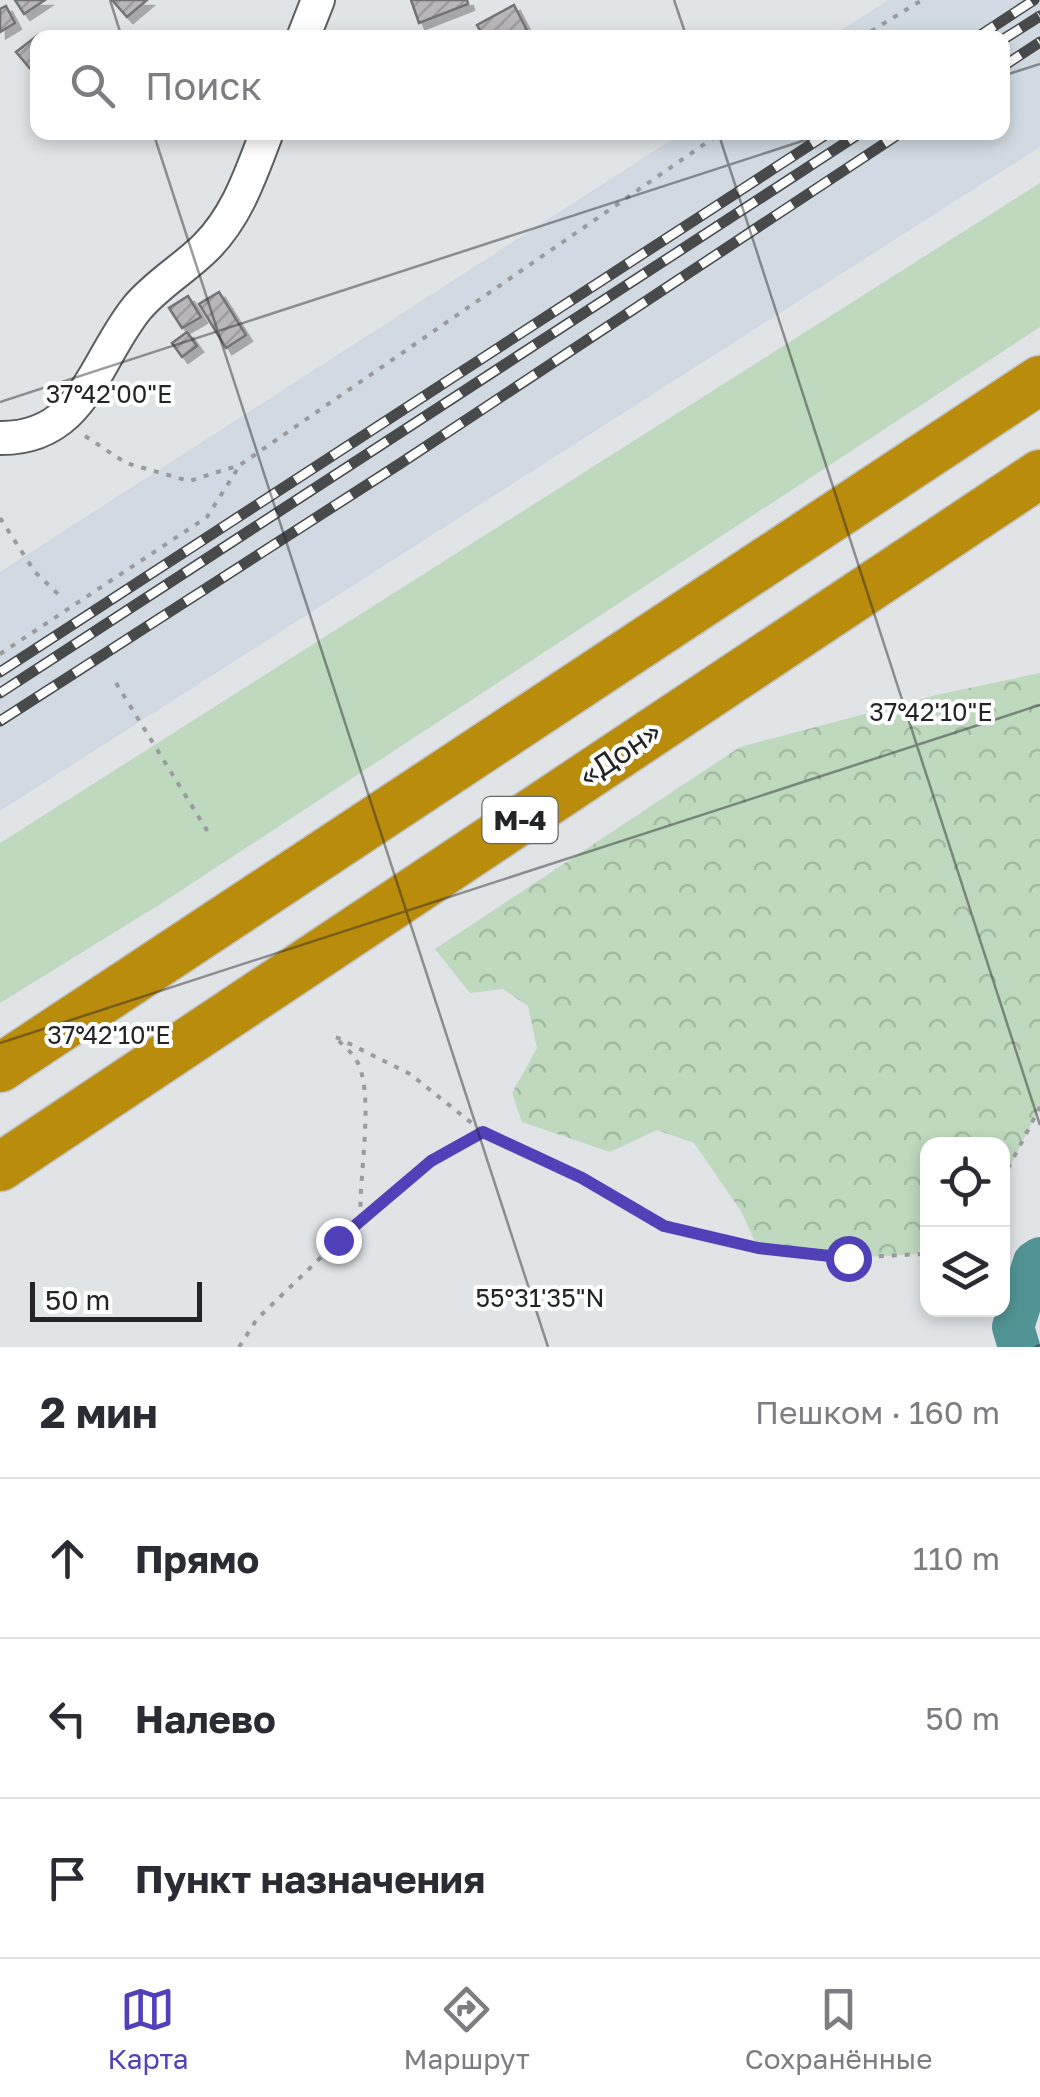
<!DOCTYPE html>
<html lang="ru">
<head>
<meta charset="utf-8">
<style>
	:root { --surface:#fff; --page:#f7f7f7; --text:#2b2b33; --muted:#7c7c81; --line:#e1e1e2; --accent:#5041b8 }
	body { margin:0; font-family:"Golos Text",sans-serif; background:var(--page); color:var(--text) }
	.controls { position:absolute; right:30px; bottom:30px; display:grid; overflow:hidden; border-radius:20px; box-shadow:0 5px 15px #0003 }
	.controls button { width:90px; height:90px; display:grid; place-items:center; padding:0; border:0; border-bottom:2px solid var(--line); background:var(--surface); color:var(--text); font:50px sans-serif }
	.scale { position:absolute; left:30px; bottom:25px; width:172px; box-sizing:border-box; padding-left:10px; border:5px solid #232425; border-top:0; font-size:28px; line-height:35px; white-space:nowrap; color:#232425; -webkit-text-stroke:8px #fff; paint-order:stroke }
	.stop { position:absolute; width:30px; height:30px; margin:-22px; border:8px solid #5041b8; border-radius:50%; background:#fff }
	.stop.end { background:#5041b8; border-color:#fff; box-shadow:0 2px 10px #0008 }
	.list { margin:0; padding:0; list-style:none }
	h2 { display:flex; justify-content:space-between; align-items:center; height:130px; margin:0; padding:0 40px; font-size:42px }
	h2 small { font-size:32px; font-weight:400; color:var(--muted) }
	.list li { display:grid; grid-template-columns:65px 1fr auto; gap:30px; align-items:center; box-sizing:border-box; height:160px; padding:0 40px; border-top:2px solid var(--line) }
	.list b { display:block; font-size:38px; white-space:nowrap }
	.list em { font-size:32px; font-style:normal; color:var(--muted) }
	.icon { flex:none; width:55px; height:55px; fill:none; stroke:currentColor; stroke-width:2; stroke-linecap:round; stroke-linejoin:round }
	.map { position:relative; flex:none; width:1040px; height:1347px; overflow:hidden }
	.search { position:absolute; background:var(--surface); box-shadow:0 5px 15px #0003; left:30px; right:30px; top:30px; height:110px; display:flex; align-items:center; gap:25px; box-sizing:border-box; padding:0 35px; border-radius:20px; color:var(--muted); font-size:38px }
	.sheet { height:610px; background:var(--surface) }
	nav { display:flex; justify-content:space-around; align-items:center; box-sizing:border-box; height:140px; border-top:2px solid var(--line); background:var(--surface); font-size:28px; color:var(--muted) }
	nav a { display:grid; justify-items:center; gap:5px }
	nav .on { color:var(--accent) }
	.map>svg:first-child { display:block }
	.built { fill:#d1dae2 }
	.grass { fill:#bed9bd }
	.forest { fill:url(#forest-crowns) }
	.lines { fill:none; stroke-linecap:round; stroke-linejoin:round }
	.river { stroke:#529495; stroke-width:42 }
	.building { fill:url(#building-hatch); stroke:#747275; stroke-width:2.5; filter:url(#shadow) }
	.minor-casing { stroke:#5b5e60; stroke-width:36 }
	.highway-casing { stroke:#c1c2c2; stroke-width:51 }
	.path { stroke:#999b9d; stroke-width:4; stroke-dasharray:5 8; stroke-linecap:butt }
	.minor { stroke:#fff; stroke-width:32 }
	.highway { stroke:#ba8c0c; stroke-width:48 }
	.rail-casing { stroke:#47494a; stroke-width:11 }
	.rail { stroke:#fff; stroke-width:8; stroke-dasharray:22; stroke-linecap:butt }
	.route { stroke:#5041b8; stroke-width:12 }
	.ticks { fill:none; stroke:#232425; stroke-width:2.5; stroke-opacity:0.45 }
	.labels { text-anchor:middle; stroke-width:8; stroke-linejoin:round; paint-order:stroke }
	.shield { fill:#fff; stroke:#656666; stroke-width:2.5 }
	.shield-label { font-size:28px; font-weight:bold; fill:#232425 }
	.street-label { font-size:30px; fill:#232425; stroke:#fff }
	.ticks-label { font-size:25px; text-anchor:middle; fill:#232425; stroke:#fff; stroke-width:8; stroke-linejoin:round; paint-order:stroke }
</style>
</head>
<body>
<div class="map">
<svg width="1040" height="1347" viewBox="0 0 1040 1347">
	<defs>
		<pattern id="forest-crowns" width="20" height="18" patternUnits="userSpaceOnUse" patternTransform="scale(2.5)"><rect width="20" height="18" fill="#bed9bd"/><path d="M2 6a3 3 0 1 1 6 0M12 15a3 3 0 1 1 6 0" fill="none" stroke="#a3baa2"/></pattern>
		<pattern id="building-hatch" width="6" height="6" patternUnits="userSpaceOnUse" patternTransform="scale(2.5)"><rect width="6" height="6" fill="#b8b6b9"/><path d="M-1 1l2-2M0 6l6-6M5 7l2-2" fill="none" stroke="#9e9c9f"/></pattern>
		<filter id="shadow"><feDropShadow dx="6" dy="6" stdDeviation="0" flood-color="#0004"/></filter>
	</defs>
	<rect width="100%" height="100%" fill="#e1e4e7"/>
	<polygon class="built" points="888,0 1040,0 1040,147 0,811 0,572 682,133 1002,132 1002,38 830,37"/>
	<polygon class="grass" points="1040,183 1040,327 162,903 0,1003 0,843"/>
	<polygon class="forest" points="1040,673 1040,1107 1003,1180 1002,1144 928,1144 927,1250 921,1254 848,1258 758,1248 741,1211 694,1143 657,1130 610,1152 522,1122 512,1093 537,1048 528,1006 503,989 470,993 435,949 740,747 936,695"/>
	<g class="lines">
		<polyline class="river" points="1019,1347 1013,1327 1034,1262 1040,1258"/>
	</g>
	<g class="building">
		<polygon points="15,0 45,0 24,14"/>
		<polygon points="112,0 147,0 127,17"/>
		<polygon points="411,0 467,0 468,4 419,23"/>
		<polygon points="514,5 531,38 484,38 477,25"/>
		<polygon points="6,6 15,23 0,32 0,9"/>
		<polygon points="38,35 40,38 38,78 16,52"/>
		<polygon points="219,292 246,335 226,348 199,304"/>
		<polygon points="188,296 201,317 182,328 169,308"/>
		<polygon points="187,332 197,346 182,357 172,343"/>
	</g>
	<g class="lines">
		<g class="minor-casing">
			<g id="minor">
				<polyline points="303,38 318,0"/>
				<path d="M0,438C84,439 94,361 137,308C157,284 184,269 206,247C238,215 251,173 267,132"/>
			</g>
		</g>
		<g class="highway-casing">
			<g id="highway">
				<polyline points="0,1068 1040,380"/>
				<polyline points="0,1167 1040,474"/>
			</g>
		</g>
		<g class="path">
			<polyline points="860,38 922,0"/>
			<polyline points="85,436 126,463 189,481 240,465 722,132"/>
			<polyline points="0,518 35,572 59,595"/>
			<polyline points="0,654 207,517 240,465"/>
			<polyline points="116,683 208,832"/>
			<polyline points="336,1037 410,1074 483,1132 582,1179 664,1226 758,1248 848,1258 921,1254 928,1250"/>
			<path d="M339,1041C344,1046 351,1052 355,1058C377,1090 357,1181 361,1221"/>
			<polyline points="1002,1180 1040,1107"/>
			<polyline points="239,1347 257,1319 339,1240 431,1161 483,1132"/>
		</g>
		<use href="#minor" class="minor"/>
		<use href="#highway" class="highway"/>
		<g class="rail-casing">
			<g id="rail">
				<polyline points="976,38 1034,0"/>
				<polyline points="1002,40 1040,16"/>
				<polyline points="1002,67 1040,42"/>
				<polyline points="0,672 830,132"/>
				<polyline points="0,693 862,132"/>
				<polyline points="0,721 401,463 902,132"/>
			</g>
		</g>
		<use href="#rail" class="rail"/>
	</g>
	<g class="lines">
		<polyline class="route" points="338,1240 431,1161 483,1132 582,1178 664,1226 758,1248 848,1258"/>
	</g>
	<path class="ticks" d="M110,0L122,38M674,0L687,38M1002,76L1040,64M153,132L548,1347M718,132L1040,1125M0,402L830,132M0,1043L1040,705M1035,1347L1040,1345"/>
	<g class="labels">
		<rect class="shield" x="482.5" y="797" width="75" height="46" rx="8"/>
		<g class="shield-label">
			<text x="520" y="830">М-4</text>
		</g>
		<g class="street-label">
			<text transform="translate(620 754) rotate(-34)" y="10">«Дон»</text>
		</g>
	</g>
	<g class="ticks-label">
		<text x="109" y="403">37°42'00"E</text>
		<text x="931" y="721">37°42'10"E</text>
		<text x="109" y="1044">37°42'10"E</text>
		<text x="540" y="1307">55°31'35"N</text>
	</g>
</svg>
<div class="controls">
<button><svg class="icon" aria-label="locate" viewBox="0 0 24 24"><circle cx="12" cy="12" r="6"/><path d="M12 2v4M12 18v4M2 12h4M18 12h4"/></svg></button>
<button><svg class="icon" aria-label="layers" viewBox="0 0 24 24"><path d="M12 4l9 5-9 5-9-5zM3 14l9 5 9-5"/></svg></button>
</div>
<div class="scale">50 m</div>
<div class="stop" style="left:848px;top:1258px"></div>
<div class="stop end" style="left:338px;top:1240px"></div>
<div class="search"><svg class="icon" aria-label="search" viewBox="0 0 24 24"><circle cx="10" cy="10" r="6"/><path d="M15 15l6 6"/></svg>Поиск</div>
</div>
<section class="sheet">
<h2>2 мин<small>Пешком · 160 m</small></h2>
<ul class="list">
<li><svg class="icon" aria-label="ahead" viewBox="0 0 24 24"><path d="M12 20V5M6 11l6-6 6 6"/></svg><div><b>Прямо</b></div><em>110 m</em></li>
<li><svg class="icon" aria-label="left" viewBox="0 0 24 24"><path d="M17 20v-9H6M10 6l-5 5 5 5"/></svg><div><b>Налево</b></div><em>50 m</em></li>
<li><svg class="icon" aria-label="arrive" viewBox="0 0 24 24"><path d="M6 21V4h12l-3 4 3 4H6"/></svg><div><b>Пункт назначения</b></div></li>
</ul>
</section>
<nav>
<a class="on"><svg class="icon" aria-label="map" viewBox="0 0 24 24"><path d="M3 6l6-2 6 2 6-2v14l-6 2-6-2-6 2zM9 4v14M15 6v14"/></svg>Карта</a>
<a><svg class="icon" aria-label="directions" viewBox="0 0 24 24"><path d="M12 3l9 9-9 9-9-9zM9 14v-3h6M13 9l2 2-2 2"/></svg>Маршрут</a>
<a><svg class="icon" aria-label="saved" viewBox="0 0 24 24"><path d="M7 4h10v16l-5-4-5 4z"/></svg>Сохранённые</a>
</nav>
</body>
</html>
